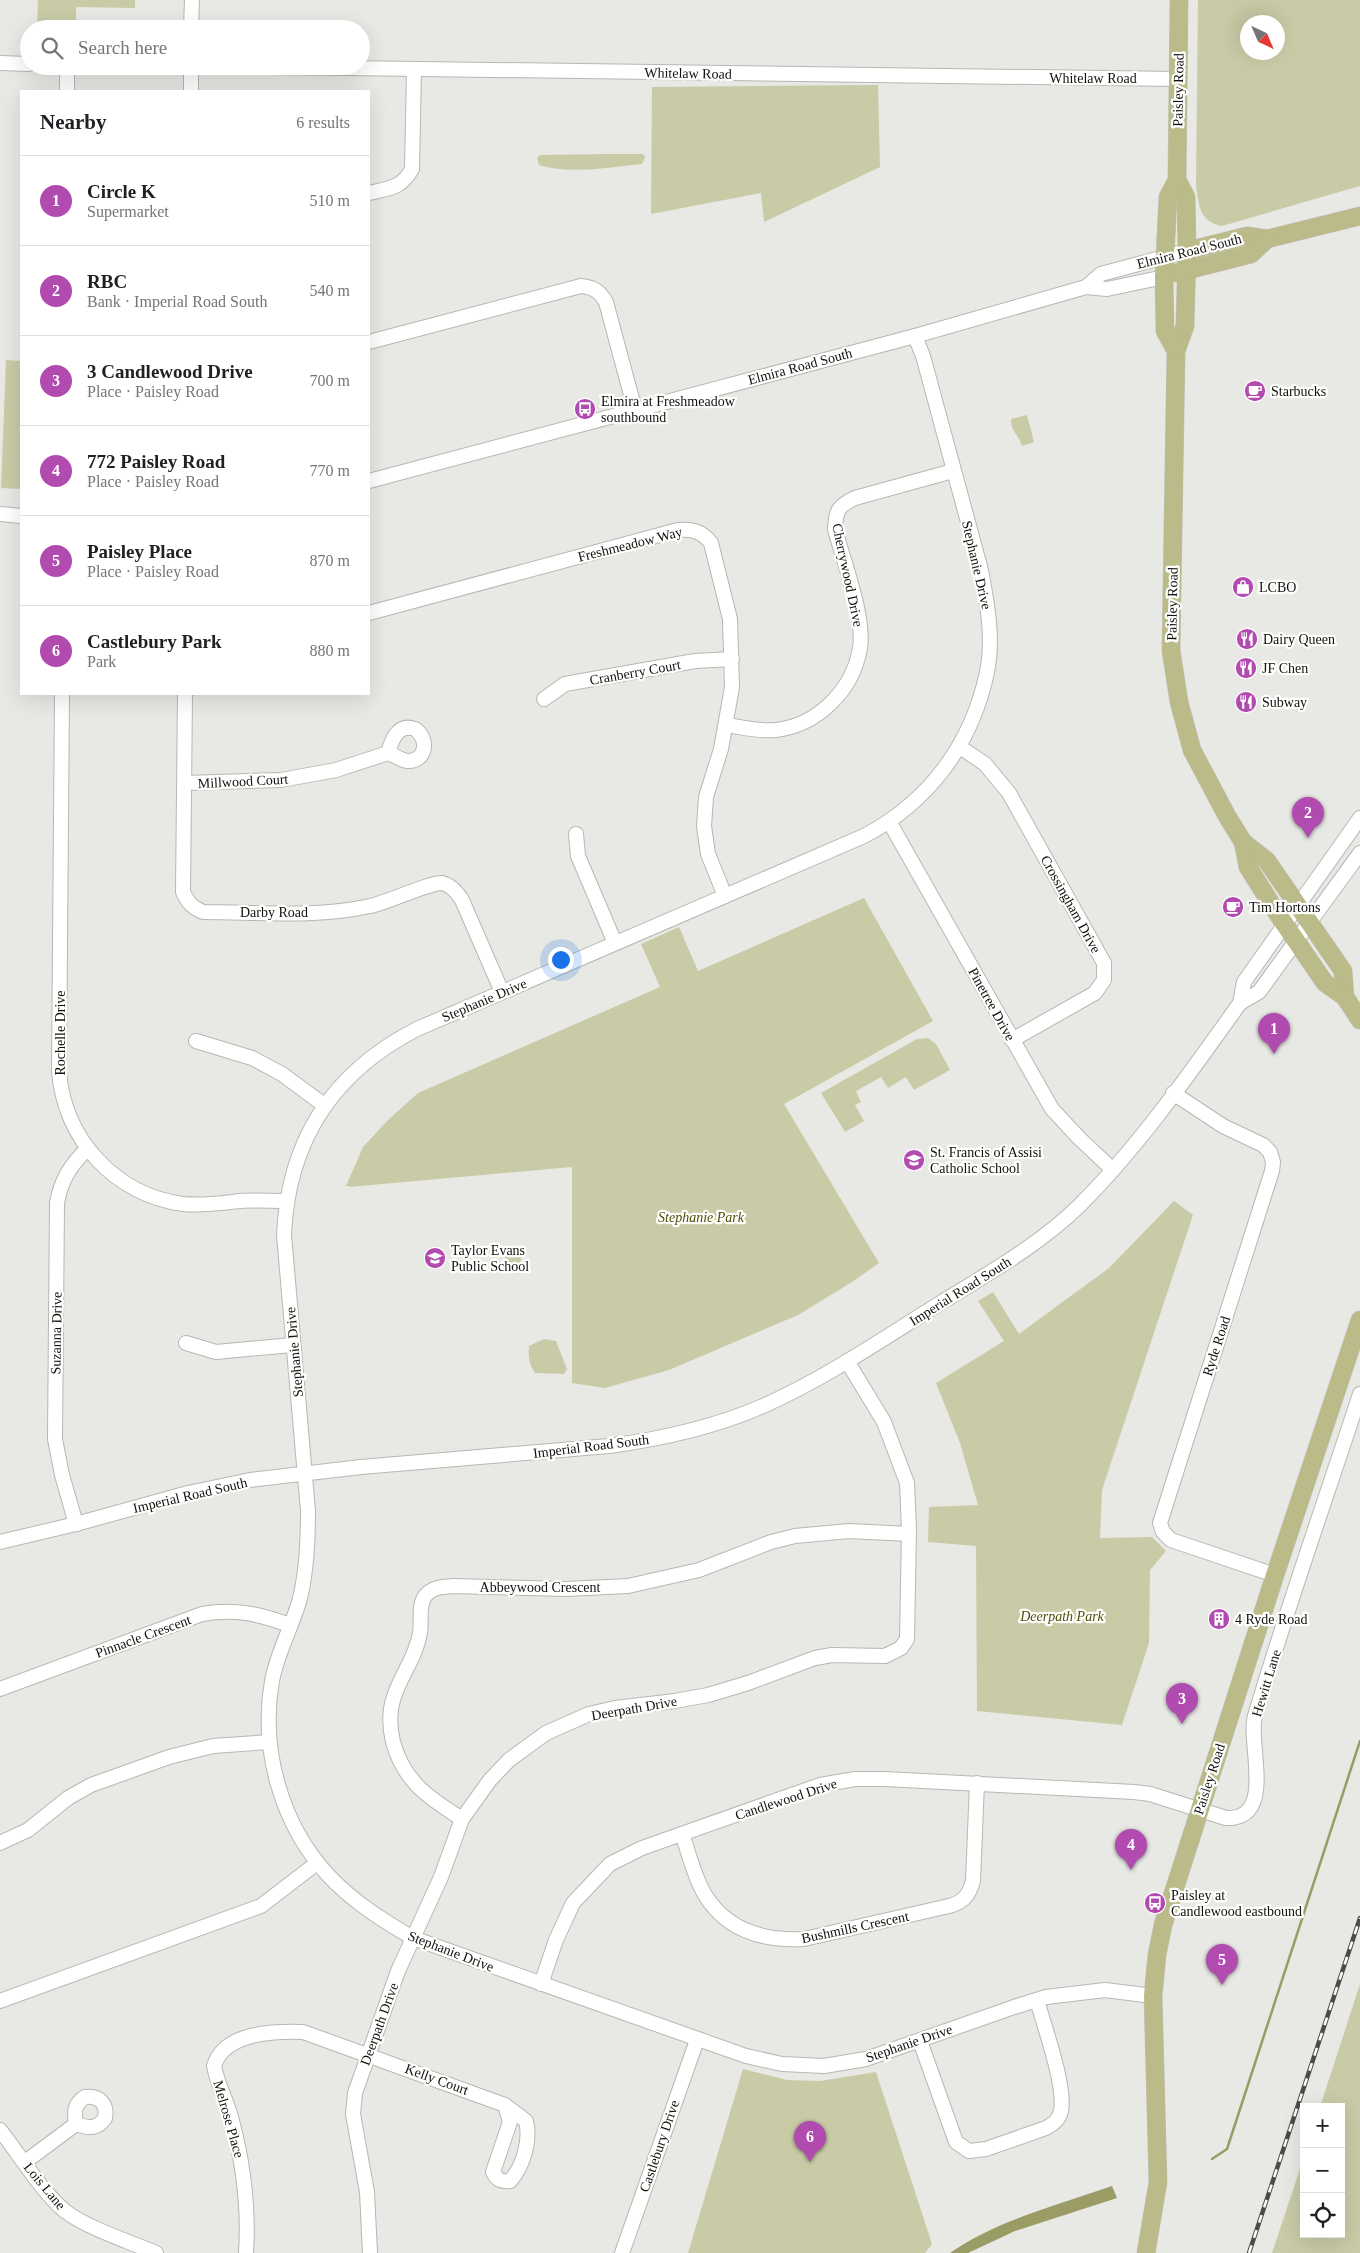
<!DOCTYPE html>
<html lang="en">
<head>
<meta charset="utf-8">
<style>
	:root { --surface:#fff; --page:#f6f6f6; --text:#202124; --muted:#757577; --line:#e0e0e0; --accent:#b14bb0 }
	body { margin:0; font-family:"Times New Roman",serif; background:var(--page); color:var(--text) }
	.controls { position:absolute; right:15px; bottom:15px; display:grid; overflow:hidden; border-radius:0px; box-shadow:0 5px 20px #0002 }
	.controls button { width:45px; height:45px; display:grid; place-items:center; padding:0; border:0; border-bottom:1px solid var(--line); background:var(--surface); color:var(--text); font:25px sans-serif }
	.compass { position:absolute; left:1240px; top:15px; width:45px; height:45px; border-radius:50%; background:var(--surface); box-shadow:0 5px 20px #0002; rotate:136deg }
	.you { position:absolute; left:560px; top:959px; width:18px; height:18px; margin:-12px; border:4px solid #fff; border-radius:50%; background:#1a73e8; box-shadow:0 0 0 8px #1a73e833 }
	.badge { display:grid; place-items:center; width:32px; height:32px; border-radius:50%; background:var(--accent); color:#fff; font-size:16px; font-weight:700 }
	.pin { position:absolute; translate:-50% -41px; filter:drop-shadow(0 1px 2px #0008) }
	.pin::after { content:''; position:absolute; top:26px; width:18px; height:15px; background:inherit; clip-path:polygon(0 0,100% 0,50% 100%) }
	.list { margin:0; padding:0; list-style:none }
	h2 { display:flex; justify-content:space-between; align-items:center; height:65px; margin:0; padding:0 20px; font-size:21px }
	h2 small { font-size:16px; font-weight:400; color:var(--muted) }
	.list li { display:grid; grid-template-columns:32px 1fr auto; gap:15px; align-items:center; box-sizing:border-box; height:90px; padding:0 20px; border-top:1px solid var(--line) }
	.list b { display:block; font-size:19px; white-space:nowrap }
	.list p { margin:0; font-size:16px; white-space:nowrap; color:var(--muted) }
	.list em { font-size:16px; font-style:normal; color:var(--muted) }
	.icon { flex:none; width:28px; height:28px; fill:none; stroke:currentColor; stroke-width:2; stroke-linecap:round; stroke-linejoin:round }
	.map { position:relative; flex:none; width:1360px; height:2253px; overflow:hidden }
	.search { position:absolute; background:var(--surface); box-shadow:0 5px 20px #0002; left:20px; top:20px; width:350px; height:55px; display:flex; align-items:center; gap:12px; box-sizing:border-box; padding:0 18px; border-radius:28px; color:var(--muted); font-size:19px }
	.panel { position:absolute; background:var(--surface); box-shadow:0 5px 20px #0002; left:20px; top:90px; width:350px; height:605px; border-radius:0px }
	.map>svg:first-child { display:block }
	.green { fill:#c9cba6; fill-rule:evenodd }
	.water { fill:#9a9b65 }
	.lines { fill:none; stroke-linecap:round; stroke-linejoin:round }
	.stream { stroke:#9a9b65; stroke-width:2.5 }
	.minor-casing { stroke:#b7b8b3; stroke-width:16 }
	.major-casing { stroke:#c6c6c5; stroke-width:19 }
	.minor { stroke:#fff; stroke-width:14 }
	.major { stroke:#bbba89; stroke-width:18 }
	.rail-casing { stroke:#4b4b49; stroke-width:4.5 }
	.rail { stroke:#fffffe; stroke-width:2.5; stroke-dasharray:8; stroke-linecap:butt }
	.labels { text-anchor:middle; stroke-width:4.5; stroke-linejoin:round; paint-order:stroke }
	.street-label { font-size:14px; fill:#10100e; stroke:#fffffe }
	.poi-label { font-size:14px; fill:#10100e; stroke:#fffffe; text-anchor:start }
	.park-label { font-size:14px; font-style:italic; fill:#4d4d09; stroke:#fffffe }
</style>
</head>
<body>
<div class="map">
<svg width="1360" height="2253" viewBox="0 0 1360 2253">
	<rect width="100%" height="100%" fill="#e8e8e4"/>
	<g class="green">
		<polygon points="38,0 135,0 135,8 76,7 76,29 37,29"/>
		<path d="M1198,0H1360V186L1222,226C1199,222 1198,203 1196,184ZM1248,22H1278V52H1248Z"/>
		<polygon points="878,85 880,167 764,222 761,193 651,214 652,87"/>
		<path d="M607,154H643L645,157L642,164C609,167 571,175 539,165L537,158L540,155Z"/>
		<polygon points="6,360 21,361 21,489 1,488"/>
		<path d="M1027,415L1034,442L1022,446C1020,437 1010,430 1011,419Z"/>
		<polygon points="864,898 933,1021 784,1104 879,1263 852,1282 798,1315 669,1370 605,1388 572,1383 572,1167 349,1187 350,1186 346,1186 363,1147 388,1120 418,1093 660,987 641,944 679,927 698,971"/>
		<polygon points="928,1038 936,1044 950,1070 914,1090 906,1077 888,1088 881,1077 856,1091 861,1102 855,1105 864,1121 845,1132 821,1093 917,1039"/>
		<polygon points="1174,1201 1193,1215 1102,1490 1100,1538 1152,1537 1166,1551 1150,1570 1149,1643 1122,1725 977,1711 976,1546 928,1542 929,1507 978,1505 960,1443 936,1383 1004,1341 978,1301 993,1292 1019,1334 1109,1268"/>
		<circle cx="513" cy="1259" r="8"/>
		<path d="M544,1339L556,1341L567,1369L564,1374L535,1373C529,1364 528,1357 529,1346Z"/>
		<polygon points="1360,1984 1360,2253 1272,2253 1304,2157 1304,2234 1341,2234 1341,2107 1320,2107"/>
		<polygon points="743,2069 787,2080 820,2081 876,2072 932,2244 925,2253 688,2253"/>
	</g>
	<path class="water" d="M1112,2186L1117,2198L1015,2231L968,2253H950C998,2220 1058,2205 1112,2186Z"/>
	<g class="lines">
		<polyline class="stream" points="1212,2159 1227,2149 1360,1741"/>
		<g class="minor-casing">
			<g id="minor">
				<polyline points="191,29 192,0"/>
				<polyline points="0,63 29,64"/>
				<polyline points="198,66 1178,79"/>
				<polyline points="67,91 67,66"/>
				<polyline points="191,91 191,66"/>
				<path d="M369,193C389,188 401,189 412,169L414,70"/>
				<polyline points="1086,287 1101,274 1187,251"/>
				<path d="M915,336L923,356L981,570C987,603 994,638 987,672C972,744 929,802 864,836L417,1029C333,1072 288,1140 284,1235L308,1511C308,1541 307,1573 299,1602C291,1629 277,1653 272,1681C260,1749 281,1824 328,1875C352,1901 382,1920 413,1938L746,2056L782,2064L824,2066L866,2059L1014,2007L1046,1997L1105,1990L1153,1996"/>
				<path d="M369,342L581,286C594,287 600,292 606,302L635,410"/>
				<polyline points="369,481 915,336 1086,287 1107,289 1164,277"/>
				<polyline points="0,514 21,516"/>
				<path d="M369,613L678,530C692,529 702,531 711,543L730,619L732,687L721,749L706,797L704,826L708,854L725,896"/>
				<path d="M62,694L59,1071C64,1139 115,1195 183,1204C202,1206 222,1203 240,1201C255,1200 271,1201 286,1201"/>
				<path d="M185,694L183,892C188,903 192,907 203,912C258,912 316,918 370,906C386,903 431,882 442,883C451,885 457,892 462,900L502,992"/>
				<polyline points="544,699 565,684 695,661 732,659"/>
				<path d="M726,725C742,727 759,732 776,730C818,725 853,690 860,648C865,617 843,560 835,529C836,510 838,506 855,498L953,471"/>
				<polyline points="960,747 985,764 1009,793 1104,963 1104,980 1095,993 1012,1040"/>
				<path d="M185,783L281,780L336,770L388,753C394,755 401,760 407,761C427,762 429,738 415,729C398,723 392,739 388,753"/>
				<polyline points="890,823 1052,1109 1079,1138 1113,1170"/>
				<polyline points="576,834 578,856 615,943"/>
				<polyline points="1240,1003 1244,982 1360,818"/>
				<polyline points="196,1041 252,1058 282,1074 324,1105"/>
				<polyline points="1173,1093 1223,1126 1263,1145 1270,1152 1273,1162 1272,1171 1160,1523 1163,1532 1171,1540 1275,1575"/>
				<polyline points="186,1343 216,1352 292,1345"/>
				<path d="M76,1524L62,1475L55,1439L57,1203C61,1180 70,1166 87,1149"/>
				<path d="M0,1542L76,1524L188,1493L250,1480L361,1467L609,1446C661,1439 715,1427 763,1406C826,1378 884,1338 942,1302C989,1273 1039,1245 1079,1206C1140,1145 1190,1073 1240,1003L1259,992L1360,853"/>
				<path d="M0,1689L202,1614C236,1608 258,1614 290,1625"/>
				<path d="M462,1819C429,1798 404,1782 393,1742C390,1729 389,1713 393,1700C399,1677 416,1658 420,1633C422,1622 418,1606 425,1596C432,1587 442,1587 453,1586L566,1589L628,1586L699,1570L771,1542L795,1536L849,1531L909,1534"/>
				<path d="M682,1834C689,1853 694,1877 705,1895C727,1931 765,1941 804,1939L949,1906C964,1902 969,1895 973,1881L977,1783"/>
				<polyline points="0,1843 28,1830 68,1798 91,1785 169,1757 213,1746 269,1742"/>
				<path d="M541,1984L556,1940L573,1903L610,1864L642,1848L820,1785L855,1779H885L1134,1792L1150,1794L1226,1818C1277,1820 1247,1743 1255,1716C1287,1608 1325,1501 1360,1394"/>
				<polyline points="0,2001 261,1906 317,1863"/>
				<path d="M920,2041L956,2142L969,2151L986,2149L1046,2128C1053,2124 1059,2120 1061,2111C1066,2086 1044,2026 1037,2000"/>
				<path d="M85,2097C99,2095 108,2104 105,2118C97,2130 88,2128 76,2124C74,2112 74,2104 85,2097Z"/>
				<path d="M0,2130C19,2154 42,2192 65,2211C87,2228 130,2242 156,2253"/>
				<polyline points="25,2162 76,2124"/>
				<path d="M246,2253C249,2207 243,2161 231,2117C226,2099 217,2083 214,2066C224,2032 274,2031 303,2032L505,2105L510,2122L493,2172C497,2180 501,2182 510,2181C523,2167 531,2140 526,2121L505,2105"/>
				<polyline points="370,2253 367,2192 353,2114 355,2093 398,1971 441,1877 462,1819 490,1780 509,1760 546,1733 589,1714 615,1708 675,1701 708,1695 748,1683 815,1658 832,1655 885,1656 901,1648 907,1639 909,1530 907,1483 884,1422 847,1361"/>
				<polyline points="622,2253 697,2040"/>
			</g>
		</g>
		<g class="major-casing">
			<g id="major">
				<polyline points="1177,180 1186,197 1187,251 1185,326 1176,351 1171,650 1179,702 1192,750 1227,816 1243,842 1267,861 1343,971 1345,997"/>
				<polyline points="1187,251 1247,236 1267,239 1360,216"/>
				<polyline points="1176,273 1251,254 1267,239"/>
				<polyline points="1176,351 1165,331 1164,277 1168,197 1177,180 1179,0"/>
				<polyline points="1243,842 1248,867 1275,910 1325,983 1345,997 1360,1020"/>
				<polyline points="1146,2253 1158,2182 1153,1996 1157,1955 1163,1925 1275,1575 1360,1320"/>
			</g>
		</g>
		<use href="#minor" class="minor"/>
		<use href="#major" class="major"/>
		<g class="rail-casing">
			<polyline id="rail" points="1249,2253 1360,1918"/>
		</g>
		<use href="#rail" class="rail"/>
	</g>
	<defs>
		<g id="cafe-disc" transform="scale(1.125)"><circle r="9.5" fill="#b14bb0" stroke="#fffffe"/><path d="M-5.5-4.5H6V0H3Q3 3.5 0 3.5H-2.5Q-5.5 3.5-5.5 0ZM3-3.2v2h1.7v-2ZM-6 4.5H4V6H-6Z" fill="#fff"/></g>
		<g id="bus-disc" transform="scale(1.125)"><circle r="9.5" fill="#b14bb0" stroke="#fffffe"/><path d="M-5-6H5V4H4V6H2V4H-2V6H-4V4H-5ZM-3.5-4V0h7V-4ZM-3.5 1.2v1.5H-2V1.2ZM2 1.2v1.5H3.5V1.2Z" fill="#fff"/></g>
		<g id="shop-disc" transform="scale(1.125)"><circle r="9.5" fill="#b14bb0" stroke="#fffffe"/><path d="M-5-2.5h2.3a2.7 3.5 0 0 1 5.4 0H5L5.5 6h-11ZM-1.5-2.5h3a1.5 2.3 0 0 0-3 0Z" fill="#fff"/></g>
		<g id="restaurant-disc" transform="scale(1.125)"><circle r="9.5" fill="#b14bb0" stroke="#fffffe"/><path d="M-5-6h1v4h1v-4h1v4h1v-4h1v5L-1.5 .5V6h-2V.5L-5-1ZM5-6V6H3V1.5H1.5Q1.5-4 5-6Z" fill="#fff"/></g>
		<g id="school-disc" transform="scale(1.125)"><circle r="9.5" fill="#b14bb0" stroke="#fffffe"/><path d="M0-5L7-2L0 1L-7-2ZM-4 1L0 2.5L4 1V4Q0 6-4 4Z" fill="#fff"/></g>
		<g id="building-disc" transform="scale(1.125)"><circle r="9.5" fill="#b14bb0" stroke="#fffffe"/><path d="M-4-6H4V6H1V3H-1V6H-4ZM-2.5-4.3h1.7v1.8h-1.7ZM.8-4.3h1.7v1.8H.8ZM-2.5-1h1.7V.8h-1.7ZM.8-1h1.7V.8H.8Z" fill="#fff"/></g>
	</defs>
	<g fill-rule="evenodd">
		<use href="#cafe-disc" x="1255" y="391"/>
		<use href="#bus-disc" x="585" y="409"/>
		<use href="#shop-disc" x="1243" y="587"/>
		<use href="#restaurant-disc" x="1247" y="639"/>
		<use href="#restaurant-disc" x="1246" y="668"/>
		<use href="#restaurant-disc" x="1246" y="702"/>
		<use href="#cafe-disc" x="1233" y="907"/>
		<use href="#school-disc" x="914" y="1160"/>
		<use href="#school-disc" x="435" y="1258"/>
		<use href="#building-disc" x="1219" y="1619"/>
		<use href="#bus-disc" x="1155" y="1903"/>
	</g>
	<g class="labels">
		<g class="street-label">
			<text transform="translate(688 73) rotate(1)" y="5">Whitelaw Road</text>
			<text x="1093" y="83">Whitelaw Road</text>
			<text transform="translate(1178 90) rotate(-89)" y="5">Paisley Road</text>
			<text transform="translate(1189 251) rotate(-14)" y="5">Elmira Road South</text>
			<text transform="translate(800 366) rotate(-15)" y="5">Elmira Road South</text>
			<text transform="translate(630 544) rotate(-14)" y="5">Freshmeadow Way</text>
			<text transform="translate(977 565) rotate(77)" y="5">Stephanie Drive</text>
			<text transform="translate(848 575) rotate(78)" y="5">Cherrywood Drive</text>
			<text transform="translate(1172 604) rotate(-89)" y="5">Paisley Road</text>
			<text transform="translate(635 672) rotate(-10)" y="5">Cranberry Court</text>
			<text transform="translate(243 781) rotate(-3)" y="5">Millwood Court</text>
			<text transform="translate(1071 904) rotate(61)" y="5">Crossingham Drive</text>
			<text x="274" y="917">Darby Road</text>
			<text transform="translate(484 1000) rotate(-23)" y="5">Stephanie Drive</text>
			<text transform="translate(992 1004) rotate(61)" y="5">Pinetree Drive</text>
			<text transform="translate(60 1033) rotate(-90)" y="5">Rochelle Drive</text>
			<text transform="translate(960 1291) rotate(-32)" y="5">Imperial Road South</text>
			<text transform="translate(56 1333) rotate(-89)" y="5">Suzanna Drive</text>
			<text transform="translate(1216 1346) rotate(-72)" y="5">Ryde Road</text>
			<text transform="translate(294 1352) rotate(-95)" y="5">Stephanie Drive</text>
			<text transform="translate(591 1446) rotate(-7)" y="5">Imperial Road South</text>
			<text transform="translate(190 1495) rotate(-13)" y="5">Imperial Road South</text>
			<text x="540" y="1592">Abbeywood Crescent</text>
			<text transform="translate(143 1636) rotate(-20)" y="5">Pinnacle Crescent</text>
			<text transform="translate(1266 1683) rotate(-73)" y="5">Hewitt Lane</text>
			<text transform="translate(634 1708) rotate(-10)" y="5">Deerpath Drive</text>
			<text transform="translate(1209 1779) rotate(-72)" y="5">Paisley Road</text>
			<text transform="translate(786 1799) rotate(-18)" y="5">Candlewood Drive</text>
			<text transform="translate(855 1927) rotate(-12)" y="5">Bushmills Crescent</text>
			<text transform="translate(451 1951) rotate(21)" y="5">Stephanie Drive</text>
			<text transform="translate(379 2024) rotate(-70)" y="5">Deerpath Drive</text>
			<text transform="translate(909 2043) rotate(-19)" y="5">Stephanie Drive</text>
			<text transform="translate(437 2079) rotate(20)" y="5">Kelly Court</text>
			<text transform="translate(229 2119) rotate(74)" y="5">Melrose Place</text>
			<text transform="translate(659 2146) rotate(-71)" y="5">Castlebury Drive</text>
			<text transform="translate(45 2186) rotate(50)" y="5">Lois Lane</text>
		</g>
		<g class="poi-label">
			<text x="1271" y="396">Starbucks</text>
			<text x="601" y="406">Elmira at Freshmeadow<tspan x="601" dy="16">southbound</tspan></text>
			<text x="1259" y="592">LCBO</text>
			<text x="1263" y="644">Dairy Queen</text>
			<text x="1262" y="673">JF Chen</text>
			<text x="1262" y="707">Subway</text>
			<text x="1249" y="912">Tim Hortons</text>
			<text x="930" y="1157">St. Francis of Assisi<tspan x="930" dy="16">Catholic School</tspan></text>
			<text x="451" y="1255">Taylor Evans<tspan x="451" dy="16">Public School</tspan></text>
			<text x="1235" y="1624">4 Ryde Road</text>
			<text x="1171" y="1900">Paisley at<tspan x="1171" dy="16">Candlewood eastbound</tspan></text>
		</g>
		<g class="park-label">
			<text x="701" y="1222">Stephanie Park</text>
			<text x="1062" y="1621">Deerpath Park</text>
		</g>
	</g>
</svg>
<div class="controls">
<button>+</button>
<button>−</button>
<button><svg class="icon" aria-label="locate" viewBox="0 0 24 24"><circle cx="12" cy="12" r="6"/><path d="M12 2v4M12 18v4M2 12h4M18 12h4"/></svg></button>
</div>
<svg class="compass" viewBox="-18 -18 36 36"><path d="M0-13l5 13h-10z" fill="#e53935"/><path d="M0 13l5-13h-10z" fill="#757577"/></svg>
<div class="you"></div>
<div class="pin badge" style="left:1274px;top:1054px">1</div>
<div class="pin badge" style="left:1308px;top:838px">2</div>
<div class="pin badge" style="left:1182px;top:1724px">3</div>
<div class="pin badge" style="left:1131px;top:1870px">4</div>
<div class="pin badge" style="left:1222px;top:1985px">5</div>
<div class="pin badge" style="left:810px;top:2162px">6</div>
<div class="search"><svg class="icon" aria-label="search" viewBox="0 0 24 24"><circle cx="10" cy="10" r="6"/><path d="M15 15l6 6"/></svg>Search here</div>
<section class="panel">
<h2>Nearby<small>6 results</small></h2>
<ul class="list">
<li><span class="badge">1</span><div><b>Circle K</b><p>Supermarket</p></div><em>510 m</em></li>
<li><span class="badge">2</span><div><b>RBC</b><p>Bank · Imperial Road South</p></div><em>540 m</em></li>
<li><span class="badge">3</span><div><b>3 Candlewood Drive</b><p>Place · Paisley Road</p></div><em>700 m</em></li>
<li><span class="badge">4</span><div><b>772 Paisley Road</b><p>Place · Paisley Road</p></div><em>770 m</em></li>
<li><span class="badge">5</span><div><b>Paisley Place</b><p>Place · Paisley Road</p></div><em>870 m</em></li>
<li><span class="badge">6</span><div><b>Castlebury Park</b><p>Park</p></div><em>880 m</em></li>
</ul>
</section>
</div>
</body>
</html>
